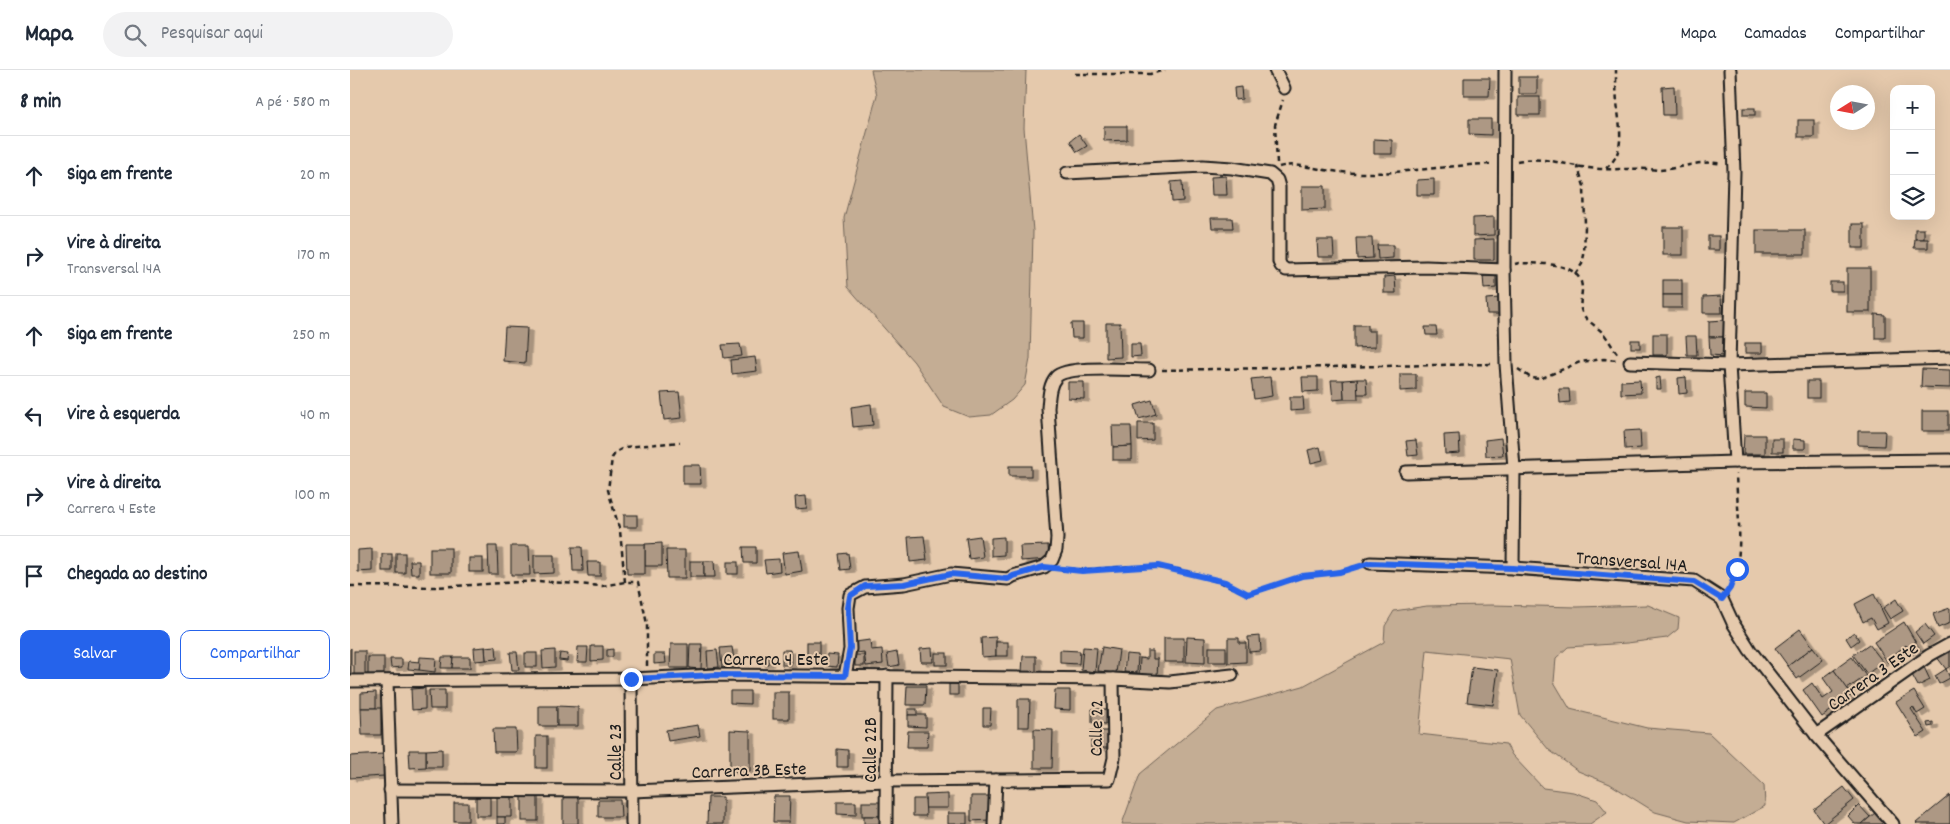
<!DOCTYPE html>
<html lang="pt">
<head>
<meta charset="utf-8">
<style>
	:root { --surface:#fff; --page:#f2f2f3; --text:#1f2937; --muted:#747a83; --line:#e0e1e3; --accent:#2563eb }
	body { margin:0; font-family:Dekko,sans-serif; background:var(--page); color:var(--text) }
	.controls { position:absolute; right:15px; top:15px; display:grid; overflow:hidden; border-radius:10px; box-shadow:0 5px 20px #0002 }
	.controls button { width:45px; height:45px; display:grid; place-items:center; padding:0; border:0; border-bottom:1px solid var(--line); background:var(--surface); color:var(--text); font:25px sans-serif }
	.compass { position:absolute; left:1480px; top:15px; width:45px; height:45px; border-radius:50%; background:var(--surface); box-shadow:0 5px 20px #0002; rotate:259deg }
	.stop { position:absolute; width:15px; height:15px; margin:-11px; border:4px solid #2563eb; border-radius:50%; background:#fff }
	.stop.end { background:#2563eb; border-color:#fff; box-shadow:0 1px 5px #0008 }
	.list { margin:0; padding:0; list-style:none }
	h2 { display:flex; justify-content:space-between; align-items:center; height:65px; margin:0; padding:0 20px; font-size:21px }
	h2 small { font-size:16px; font-weight:400; color:var(--muted) }
	.list li { display:grid; grid-template-columns:32px 1fr auto; gap:15px; align-items:center; box-sizing:border-box; height:80px; padding:0 20px; border-top:1px solid var(--line) }
	.list b { display:block; font-size:19px; white-space:nowrap }
	.list p { margin:0; font-size:16px; white-space:nowrap; color:var(--muted) }
	.list em { font-size:16px; font-style:normal; color:var(--muted) }
	.actions { display:flex; gap:10px; padding:15px 20px }
	.actions a { flex:1; padding:11px 0; border:1px solid var(--accent); border-radius:10px; text-align:center; font-size:18px; color:var(--accent) }
	.actions .main { background:var(--accent); color:#fff }
	.icon { flex:none; width:28px; height:28px; fill:none; stroke:currentColor; stroke-width:2; stroke-linecap:round; stroke-linejoin:round }
	.map { position:relative; flex:none; width:1600px; height:754px; overflow:hidden }
	header { display:flex; align-items:center; gap:30px; box-sizing:border-box; height:70px; padding:0 25px; background:var(--surface); border-bottom:1px solid var(--line) }
	header strong { font-size:24px }
	nav { display:flex; gap:28px; margin-inline-start:auto; font-size:18px }
	.search { width:350px; height:45px; background:var(--page); display:flex; align-items:center; gap:12px; box-sizing:border-box; padding:0 18px; border-radius:28px; color:var(--muted); font-size:19px }
	main { display:flex }
	aside { flex:1; background:var(--surface) }
	.map>svg:first-child { display:block }
	.green { fill:#c4ad94; stroke:#706458 }
	.building { fill:#ad9884; stroke:#1c1c1c; filter:url(#shadow) }
	.lines { fill:none; stroke-linecap:round; stroke-linejoin:round }
	.minor-casing { stroke:#1c1c1c; stroke-width:15 }
	.path { stroke:#1c1c1c; stroke-width:2.5; stroke-dasharray:5 4; stroke-linecap:butt }
	.minor { stroke:#e5c9ac; stroke-width:11 }
	.route { stroke:#2563eb; stroke-width:6 }
	.labels { text-anchor:middle; stroke-width:4; stroke-linejoin:round; paint-order:stroke }
	.street-label { font-size:19px; fill:#1c1c1c; stroke:#e5c9ac }
</style>
</head>
<body>
<header>
<strong>Mapa</strong>
<div class="search"><svg class="icon" aria-label="search" viewBox="0 0 24 24"><circle cx="10" cy="10" r="6"/><path d="M15 15l6 6"/></svg>Pesquisar aqui</div>
<nav><a>Mapa</a><a>Camadas</a><a>Compartilhar</a></nav>
</header>
<main>
<aside>
<h2>8 min<small>A pé · 580 m</small></h2>
<ul class="list">
<li><svg class="icon" aria-label="ahead" viewBox="0 0 24 24"><path d="M12 20V5M6 11l6-6 6 6"/></svg><div><b>Siga em frente</b></div><em>20 m</em></li>
<li><svg class="icon" aria-label="right" viewBox="0 0 24 24"><path d="M7 20v-9h11M14 6l5 5-5 5"/></svg><div><b>Vire à direita</b><p>Transversal 14A</p></div><em>170 m</em></li>
<li><svg class="icon" aria-label="ahead" viewBox="0 0 24 24"><path d="M12 20V5M6 11l6-6 6 6"/></svg><div><b>Siga em frente</b></div><em>250 m</em></li>
<li><svg class="icon" aria-label="left" viewBox="0 0 24 24"><path d="M17 20v-9H6M10 6l-5 5 5 5"/></svg><div><b>Vire à esquerda</b></div><em>40 m</em></li>
<li><svg class="icon" aria-label="right" viewBox="0 0 24 24"><path d="M7 20v-9h11M14 6l5 5-5 5"/></svg><div><b>Vire à direita</b><p>Carrera 4 Este</p></div><em>100 m</em></li>
<li><svg class="icon" aria-label="arrive" viewBox="0 0 24 24"><path d="M6 21V4h12l-3 4 3 4H6"/></svg><div><b>Chegada ao destino</b></div></li>
</ul>
<div class="actions"><a class="main">Salvar</a><a>Compartilhar</a></div>
</aside>
<div class="map">
<svg width="1600" height="754" viewBox="0 0 1600 754">
	<defs>
		<filter id="shadow"><feDropShadow dx="5.5" dy="3" stdDeviation="0" flood-color="#0004"/></filter>
	</defs>
	<rect width="100%" height="100%" fill="#e5c9ac"/>
	<filter id="ink" filterUnits="userSpaceOnUse"><feTurbulence type="fractalNoise" baseFrequency=".02" numOctaves="2"/><feDisplacementMap in="SourceGraphic" scale="10" xChannelSelector="R" yChannelSelector="G"/><feConvolveMatrix kernelMatrix="1 2 1 2 8 2 1 2 1" color-interpolation-filters="sRGB"/></filter>
	<g filter="url(#ink)">
		<g class="green">
			<polygon points="521,0 676,0 674,58 683,161 680,289 675,315 662,330 641,345 619,347 594,337 564,292 498,217 494,148 527,25"/>
			<polygon points="1142,535 1227,537 1298,535 1329,548 1328,559 1317,568 1277,573 1218,577 1206,588 1204,612 1220,639 1297,658 1359,663 1414,715 1415,736 1384,753 1338,751 1305,742 1260,714 1228,701 1199,680 1170,645 1160,589 1077,580 1069,664 1156,674 1162,685 1193,718 1223,722 1247,730 1257,742 1240,754 772,754 790,704 867,640 953,616 1034,572 1035,556 1044,541 1077,536"/>
		</g>
		<g class="building">
			<rect x="1169" y="7" width="18" height="17"/>
			<polygon points="1114,8 1140,8 1139,26 1114,26"/>
			<polygon points="1324,16 1325,45 1313,45 1312,17"/>
			<polygon points="891,17 892,29 885,30 884,18"/>
			<rect x="1168" y="27" width="22" height="18"/>
			<rect x="1393" y="38" width="12" height="7"/>
			<polygon points="1119,49 1141,49 1141,65 1119,64"/>
			<rect x="1448" y="50" width="16" height="17"/>
			<polygon points="754,56 777,56 777,70 754,71"/>
			<polygon points="729,64 737,76 727,82 720,71"/>
			<polygon points="1024,69 1042,70 1042,84 1024,84"/>
			<polygon points="876,106 877,125 862,125 861,107"/>
			<polygon points="1084,109 1084,125 1067,125 1067,110"/>
			<polygon points="832,111 833,131 822,132 821,112"/>
			<polygon points="952,116 975,116 975,139 952,140"/>
			<polygon points="1144,147 1144,165 1123,166 1123,148"/>
			<polygon points="861,148 882,148 883,158 862,158"/>
			<rect x="1502" y="154" width="12" height="24"/>
			<rect x="1313" y="157" width="20" height="28"/>
			<rect x="1565" y="159" width="9" height="10"/>
			<rect x="1406" y="160" width="49" height="24"/>
			<rect x="1358" y="166" width="11" height="14"/>
			<polygon points="1006,168 1022,168 1023,188 1007,189"/>
			<polygon points="1144,169 1144,190 1124,190 1124,170"/>
			<polygon points="1565,169 1578,169 1578,178 1564,178"/>
			<polygon points="967,170 983,170 984,187 968,187"/>
			<polygon points="1027,175 1043,175 1043,188 1028,189"/>
			<rect x="1497" y="198" width="23" height="44"/>
			<polygon points="1045,206 1046,223 1034,223 1034,207"/>
			<polygon points="1133,206 1146,206 1146,218 1134,219"/>
			<rect x="1313" y="210" width="19" height="15"/>
			<rect x="1480" y="212" width="13" height="9"/>
			<rect x="1313" y="225" width="19" height="13"/>
			<polygon points="1371,226 1372,243 1353,243 1353,227"/>
			<polygon points="1149,228 1149,244 1137,244 1136,229"/>
			<polygon points="1525,244 1535,245 1535,268 1525,268"/>
			<polygon points="1374,250 1374,267 1359,267 1359,251"/>
			<polygon points="721,253 733,253 733,268 722,268"/>
			<polygon points="756,253 770,253 771,287 756,288"/>
			<polygon points="1004,255 1018,255 1018,261 1025,261 1025,277 1004,278"/>
			<polygon points="155,257 177,258 175,293 153,291"/>
			<polygon points="1075,257 1086,257 1087,265 1076,265"/>
			<rect x="1303" y="264" width="14" height="21"/>
			<polygon points="1336,266 1346,266 1347,285 1337,285"/>
			<polygon points="1359,267 1374,267 1374,286 1360,285"/>
			<rect x="1281" y="270" width="9" height="8"/>
			<rect x="1395" y="273" width="17" height="10"/>
			<polygon points="390,274 392,286 374,288 372,275"/>
			<polygon points="781,274 790,274 791,286 781,287"/>
			<polygon points="405,287 407,301 382,304 381,290"/>
			<polygon points="1572,299 1600,300 1600,318 1571,317"/>
			<polygon points="1050,304 1066,304 1066,320 1050,321"/>
			<polygon points="920,307 922,326 904,329 901,309"/>
			<polygon points="952,307 968,307 968,321 953,322"/>
			<polygon points="1310,307 1311,319 1306,319 1306,308"/>
			<polygon points="1336,307 1337,323 1329,324 1328,308"/>
			<polygon points="1007,309 1016,309 1017,324 1007,324"/>
			<polygon points="1007,309 1008,329 994,329 993,310"/>
			<polygon points="981,310 993,310 994,329 983,330"/>
			<polygon points="1290,310 1291,323 1271,324 1271,311"/>
			<rect x="1457" y="311" width="12" height="17"/>
			<polygon points="718,312 734,312 734,329 718,328"/>
			<polygon points="1209,319 1219,319 1220,332 1210,333"/>
			<polygon points="329,322 332,348 314,350 311,323"/>
			<polygon points="1395,323 1416,323 1416,338 1395,337"/>
			<polygon points="940,327 953,327 954,340 940,341"/>
			<polygon points="802,330 806,344 789,349 785,335"/>
			<polygon points="521,334 523,355 503,357 501,337"/>
			<rect x="1572" y="341" width="26" height="20"/>
			<polygon points="788,353 803,353 803,370 788,371"/>
			<polygon points="762,356 781,356 782,376 763,377"/>
			<polygon points="1290,360 1291,378 1275,379 1274,361"/>
			<polygon points="1508,361 1535,361 1534,376 1508,375"/>
			<polygon points="1109,364 1110,383 1095,384 1094,365"/>
			<polygon points="1394,365 1415,365 1415,384 1393,384"/>
			<polygon points="1151,368 1153,385 1136,386 1135,370"/>
			<rect x="1422" y="369" width="11" height="13"/>
			<polygon points="1443,369 1455,370 1455,379 1443,379"/>
			<polygon points="1066,370 1068,385 1058,386 1056,371"/>
			<polygon points="782,376 782,390 763,390 763,377"/>
			<polygon points="970,377 973,390 961,393 958,380"/>
			<polygon points="333,395 350,395 351,414 333,414"/>
			<rect x="659" y="396" width="22" height="10"/>
			<polygon points="456,426 457,438 446,439 445,427"/>
			<rect x="274" y="445" width="13" height="12"/>
			<polygon points="574,466 577,490 560,492 558,467"/>
			<polygon points="630,466 633,487 619,489 616,468"/>
			<polygon points="654,467 654,485 641,486 641,468"/>
			<polygon points="312,473 312,496 295,496 295,474"/>
			<polygon points="276,474 295,474 295,504 277,504"/>
			<polygon points="698,475 699,489 671,491 670,476"/>
			<polygon points="138,476 147,476 148,504 139,504"/>
			<polygon points="161,476 179,476 180,505 161,505"/>
			<polygon points="222,477 232,477 233,501 223,501"/>
			<polygon points="393,477 406,477 406,493 394,493"/>
			<rect x="80" y="478" width="21" height="25"/>
			<polygon points="22,479 22,501 8,502 8,480"/>
			<polygon points="316,480 335,480 335,508 317,508"/>
			<polygon points="449,481 452,501 435,504 432,483"/>
			<rect x="46" y="483" width="9" height="20"/>
			<polygon points="498,483 500,499 491,500 489,484"/>
			<rect x="32" y="484" width="10" height="17"/>
			<polygon points="184,485 204,485 204,503 184,504"/>
			<rect x="119" y="488" width="14" height="14"/>
			<polygon points="429,489 430,501 416,503 414,490"/>
			<polygon points="60,491 69,491 69,504 61,504"/>
			<rect x="340" y="491" width="14" height="16"/>
			<polygon points="354,491 364,491 365,507 354,507"/>
			<polygon points="237,492 250,492 250,506 238,506"/>
			<rect x="377" y="492" width="11" height="12"/>
			<polygon points="1524,524 1538,553 1527,559 1521,548 1513,552 1505,534"/>
			<polygon points="1546,529 1553,541 1540,549 1533,538"/>
			<polygon points="1600,538 1600,553 1588,558 1583,544"/>
			<polygon points="1554,552 1570,580 1562,585 1556,575 1546,583 1548,586 1538,593 1524,572"/>
			<polygon points="1575,554 1584,566 1573,574 1565,562"/>
			<polygon points="1450,559 1463,577 1438,596 1425,578"/>
			<polygon points="1504,562 1509,570 1501,576 1496,568"/>
			<polygon points="910,566 911,581 899,582 898,567"/>
			<polygon points="646,567 646,586 632,587 631,568"/>
			<polygon points="837,567 855,568 855,593 836,592"/>
			<rect x="814" y="568" width="20" height="24"/>
			<polygon points="878,568 889,568 889,573 896,573 896,592 878,593"/>
			<polygon points="520,570 521,580 532,579 533,594 516,596 514,582 506,583 505,572"/>
			<rect x="457" y="572" width="12" height="17"/>
			<rect x="646" y="572" width="12" height="14"/>
			<polygon points="321,574 338,574 338,598 320,598"/>
			<polygon points="340,574 352,574 351,599 339,598"/>
			<polygon points="1519,574 1533,592 1517,604 1503,585"/>
			<polygon points="146,576 147,589 136,590 135,577"/>
			<polygon points="241,576 253,576 253,590 241,591"/>
			<polygon points="1600,576 1600,596 1596,599 1586,586"/>
			<polygon points="135,577 136,590 125,591 124,578"/>
			<polygon points="228,577 238,577 237,592 227,592"/>
			<polygon points="382,577 385,596 372,598 370,578"/>
			<polygon points="733,577 747,578 745,602 731,600"/>
			<polygon points="752,577 769,580 766,603 748,601"/>
			<rect x="859" y="577" width="17" height="15"/>
			<polygon points="1463,577 1473,590 1447,609 1438,596"/>
			<polygon points="1,578 1,604 0,604 0,579"/>
			<polygon points="582,578 583,592 571,592 570,579"/>
			<polygon points="263,579 263,587 257,587 257,580"/>
			<polygon points="205,580 205,597 193,598 192,581"/>
			<polygon points="367,580 369,597 358,598 357,581"/>
			<polygon points="432,580 440,580 441,595 432,595"/>
			<polygon points="710,580 730,581 729,594 710,593"/>
			<rect x="4" y="581" width="11" height="24"/>
			<polygon points="797,581 803,581 803,589 808,589 807,606 789,606 790,588 797,589"/>
			<polygon points="160,582 167,582 169,600 162,600"/>
			<polygon points="547,582 549,595 539,597 537,584"/>
			<rect x="175" y="583" width="12" height="14"/>
			<polygon points="210,583 218,584 217,591 209,590"/>
			<rect x="585" y="583" width="12" height="12"/>
			<polygon points="304,584 315,584 316,593 304,594"/>
			<polygon points="477,584 488,585 487,597 476,596"/>
			<polygon points="776,584 788,585 787,603 774,602"/>
			<polygon points="409,585 418,585 418,594 410,594"/>
			<rect x="505" y="585" width="9" height="11"/>
			<polygon points="673,586 686,586 686,603 672,602"/>
			<rect x="18" y="587" width="16" height="18"/>
			<polygon points="70,587 86,588 85,602 69,600"/>
			<polygon points="92,587 103,587 102,598 91,598"/>
			<polygon points="103,587 120,587 120,598 102,598"/>
			<polygon points="1502,587 1516,606 1497,619 1484,600"/>
			<polygon points="40,589 52,589 52,597 41,598"/>
			<polygon points="59,591 70,592 69,600 58,599"/>
			<polygon points="1122,597 1148,600 1143,635 1117,632"/>
			<polygon points="1574,597 1580,610 1568,616 1561,603"/>
			<polygon points="1596,599 1600,608 1589,614 1585,606"/>
			<polygon points="1484,600 1502,625 1472,647 1453,620 1462,613 1473,629 1483,622 1473,608"/>
			<rect x="599" y="614" width="9" height="11"/>
			<polygon points="557,616 576,616 575,635 556,635"/>
			<polygon points="75,618 75,639 62,640 61,619"/>
			<polygon points="79,620 95,620 95,639 80,639"/>
			<polygon points="705,620 720,620 720,640 704,639"/>
			<polygon points="380,621 400,621 400,634 380,633"/>
			<polygon points="1564,621 1575,639 1567,644 1563,637 1561,639 1576,662 1568,667 1546,632"/>
			<polygon points="26,622 26,638 11,638 11,623"/>
			<rect x="423" y="622" width="16" height="27"/>
			<polygon points="668,629 680,629 679,657 668,657"/>
			<rect x="189" y="636" width="18" height="20"/>
			<polygon points="207,636 228,637 228,656 207,656"/>
			<polygon points="11,638 31,638 31,665 12,665"/>
			<polygon points="633,638 641,638 640,655 633,655"/>
			<rect x="558" y="639" width="9" height="6"/>
			<polygon points="742,639 756,639 756,654 742,653"/>
			<polygon points="558,645 576,645 576,657 558,656"/>
			<polygon points="1583,652 1583,656 1578,657 1577,653"/>
			<polygon points="348,655 350,666 318,671 316,660"/>
			<polygon points="143,659 166,659 167,682 144,682"/>
			<polygon points="684,659 703,660 702,698 684,698"/>
			<polygon points="380,660 400,661 400,701 380,701"/>
			<polygon points="558,661 578,661 577,677 557,677"/>
			<rect x="741" y="661" width="17" height="17"/>
			<rect x="186" y="666" width="11" height="32"/>
			<polygon points="92,679 92,697 76,697 76,680"/>
			<polygon points="487,679 498,680 498,697 487,697"/>
			<polygon points="59,680 76,680 76,697 60,698"/>
			<polygon points="33,684 34,706 0,708 0,686"/>
			<polygon points="1494,717 1504,730 1474,754 1464,740"/>
			<polygon points="598,724 598,738 575,738 575,725"/>
			<polygon points="162,725 162,747 147,747 147,726"/>
			<polygon points="1600,725 1600,754 1567,754 1566,753"/>
			<polygon points="424,726 440,726 439,752 423,752"/>
			<polygon points="621,726 639,726 639,750 621,751"/>
			<rect x="126" y="727" width="14" height="19"/>
			<rect x="172" y="727" width="16" height="24"/>
			<rect x="213" y="727" width="15" height="27"/>
			<polygon points="358,727 373,727 373,754 357,754"/>
			<polygon points="563,729 575,729 576,746 563,746"/>
			<polygon points="248,730 270,730 271,747 248,747"/>
			<polygon points="487,732 506,732 506,745 487,744"/>
			<rect x="512" y="732" width="20" height="14"/>
			<rect x="104" y="733" width="14" height="18"/>
			<polygon points="1509,735 1520,747 1512,754 1505,754 1498,746"/>
			<polygon points="1526,742 1534,751 1531,754 1512,754"/>
			<rect x="598" y="743" width="19" height="11"/>
			<rect x="514" y="746" width="18" height="8"/>
			<rect x="147" y="747" width="8" height="7"/>
		</g>
		<g class="lines">
			<g class="minor-casing">
				<g id="minor">
					<polyline points="925,0 934,18"/>
					<polyline points="1155,0 1154,200 1156,294 1164,398 1163,498"/>
					<polyline points="1380,0 1384,102 1379,295 1385,392"/>
					<polyline points="717,103 853,96 882,98 920,104 927,110 929,117 929,192 931,196 936,200 1076,197 1154,200"/>
					<polyline points="1280,292 1379,295 1600,288"/>
					<polyline points="1056,402 1385,392 1600,390"/>
					<polyline points="1020,493 1163,498 1344,511 1372,529 1383,553 1400,580 1466,665 1543,754"/>
					<path d="M495,606L500,579L498,538L500,525L515,517L554,514L601,504L658,509L663,506L694,497L702,490L706,480L707,468L698,338C699,327 699,315 706,307C717,295 780,300 799,300"/>
					<polyline points="281,609 282,754"/>
					<polyline points="0,611 281,609 366,605 763,609 820,612 882,605"/>
					<polyline points="37,612 42,754"/>
					<polyline points="1466,665 1580,585 1600,574"/>
					<polyline points="40,720 282,721 537,711 759,709 764,688 763,609"/>
					<polyline points="536,754 537,606"/>
					<polyline points="644,754 646,710"/>
				</g>
			</g>
			<g class="path">
				<polyline points="725,4 800,4 815,0"/>
				<path d="M1167,91C1195,86 1213,95 1239,98C1263,101 1286,97 1309,100C1331,99 1349,89 1372,94"/>
				<polyline points="927,93 925,55 933,30"/>
				<path d="M929,97C946,92 964,99 982,101C1035,108 1088,95 1142,94"/>
				<path d="M1256,98C1277,82 1269,55 1267,32C1266,21 1266,10 1266,0"/>
				<path d="M1165,194L1169,193C1187,194 1224,191 1231,212C1234,222 1229,230 1231,239C1233,249 1245,255 1252,262C1259,269 1263,280 1270,286"/>
				<polyline points="1225,204 1232,194 1234,185 1235,156 1234,116 1227,95"/>
				<polyline points="1168,299 1181,308 1190,309 1230,292 1254,289 1269,290"/>
				<polyline points="812,300 1144,294"/>
				<path d="M710,499C742,502 774,495 806,497C834,498 873,512 898,524L953,506L990,502L1008,496"/>
				<polyline points="275,512 270,461 258,420 262,388 266,382 275,377 330,372"/>
				<polyline points="0,516 86,517 188,511 252,516 275,512 288,512 297,554 297,596"/>
				<path d="M1379,520C1396,491 1387,438 1386,404"/>
			</g>
			<use href="#minor" class="minor"/>
		</g>
	</g>
	<g class="lines" filter="url(#ink)">
		<polyline class="route" points="281,609 366,605 495,606 500,578 498,538 500,526 515,516 554,514 601,504 658,509 663,506 694,497 732,501 808,496 875,512 898,524 952,506 990,502 1020,493 1163,498 1344,512 1372,529 1380,518 1387,499"/>
	</g>
	<g class="labels">
		<g class="street-label">
			<text transform="translate(1282 490) rotate(4)" y="7">Transversal 14A</text>
			<text x="426" y="595">Carrera 4 Este</text>
			<text transform="translate(1522 605) rotate(-35)" y="7">Carrera 3 Este</text>
			<text transform="translate(745 658) rotate(-89)" y="7">Calle 22</text>
			<text transform="translate(519 680) rotate(-90)" y="7">Calle 22B</text>
			<text transform="translate(264 682) rotate(-90)" y="7">Calle 23</text>
			<text transform="translate(399 699) rotate(-2)" y="7">Carrera 3B Este</text>
		</g>
	</g>
</svg>
<div class="controls">
<button>+</button>
<button>−</button>
<button><svg class="icon" aria-label="layers" viewBox="0 0 24 24"><path d="M12 4l9 5-9 5-9-5zM3 14l9 5 9-5"/></svg></button>
</div>
<svg class="compass" viewBox="-18 -18 36 36"><path d="M0-13l5 13h-10z" fill="#e53935"/><path d="M0 13l5-13h-10z" fill="#747a83"/></svg>
<div class="stop" style="left:1387px;top:499px"></div>
<div class="stop end" style="left:281px;top:609px"></div>
</div>
</main>
</body>
</html>
